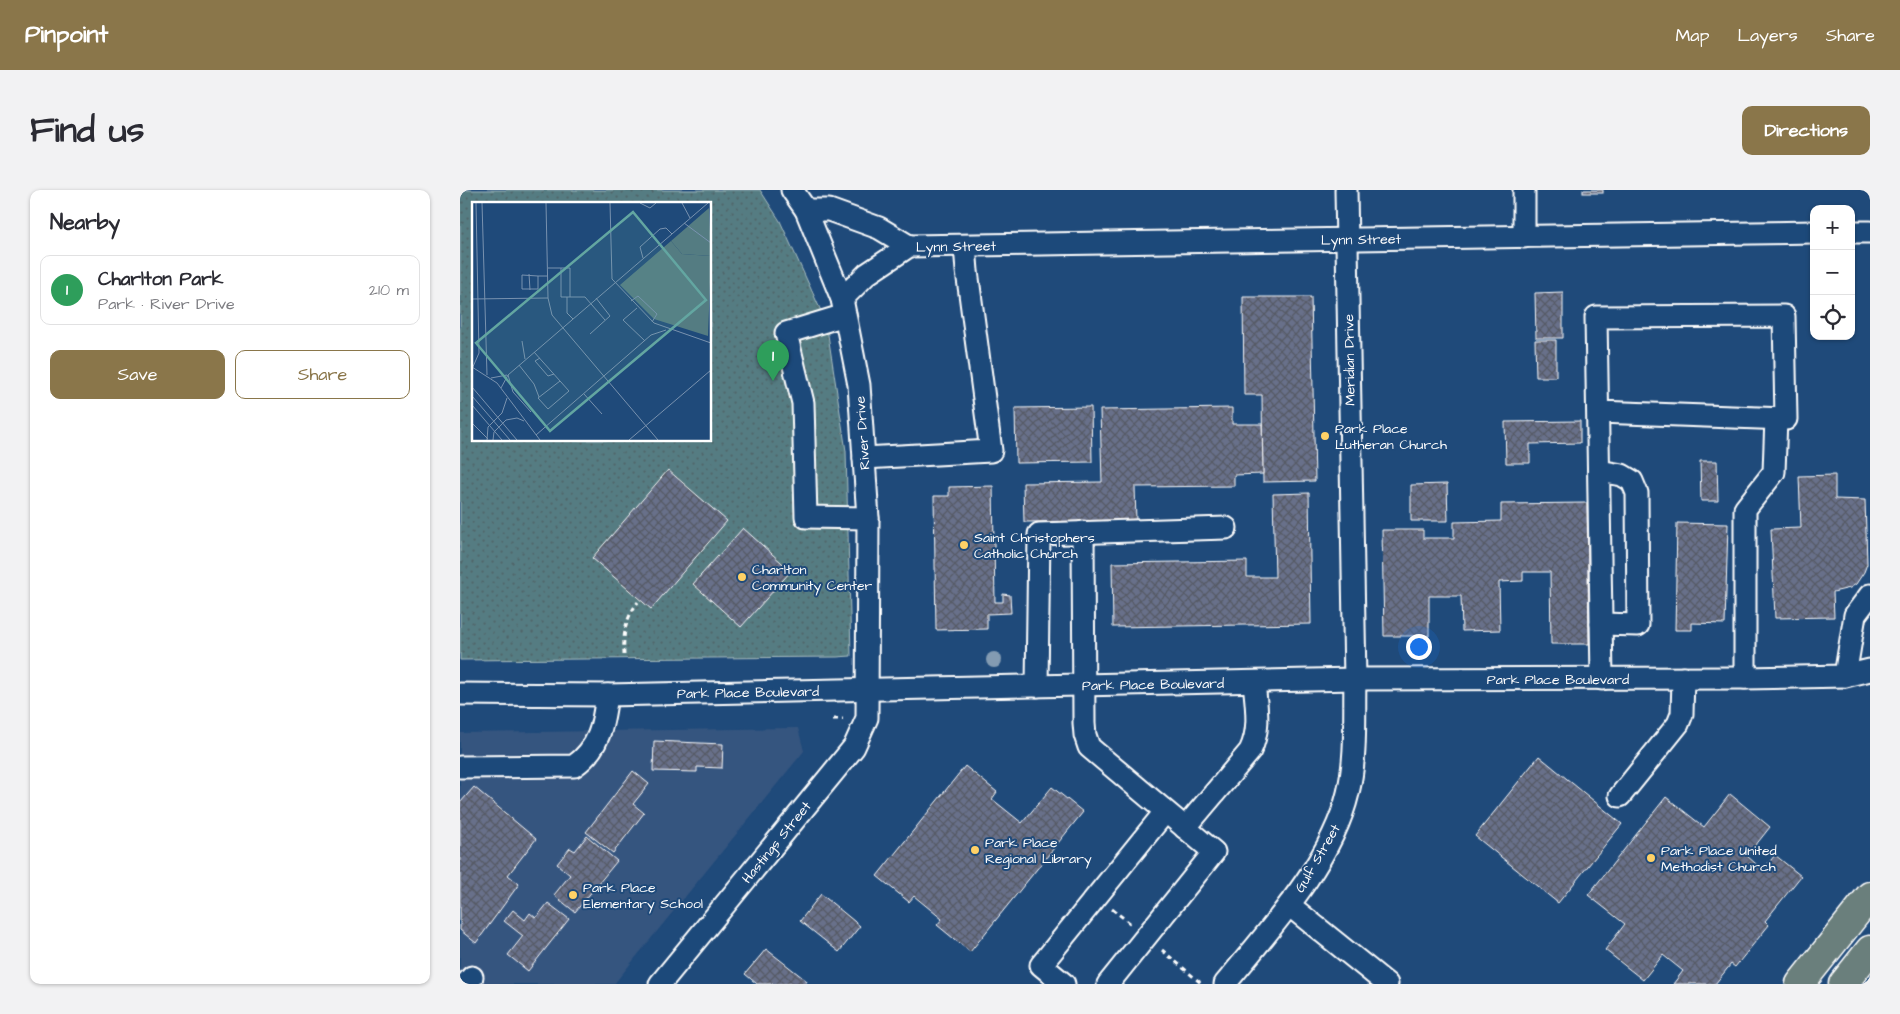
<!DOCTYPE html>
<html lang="en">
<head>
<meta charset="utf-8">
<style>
	:root { --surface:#fff; --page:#f2f2f3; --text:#2b2b33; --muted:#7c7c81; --line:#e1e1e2; --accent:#8a764a }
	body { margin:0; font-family:"Architects Daughter",sans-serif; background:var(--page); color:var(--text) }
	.controls { position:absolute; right:15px; top:15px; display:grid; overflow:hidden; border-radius:10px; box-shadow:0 1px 4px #0004 }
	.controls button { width:45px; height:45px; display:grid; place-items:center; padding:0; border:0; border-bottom:1px solid var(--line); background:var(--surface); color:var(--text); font:25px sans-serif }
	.you { position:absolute; left:958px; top:456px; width:18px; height:18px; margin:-12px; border:4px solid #fff; border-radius:50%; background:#1a73e8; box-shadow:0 0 0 8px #1a73e833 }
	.badge { display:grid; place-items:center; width:32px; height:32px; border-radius:50%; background:var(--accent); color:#fff; font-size:16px; font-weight:700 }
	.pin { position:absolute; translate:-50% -41px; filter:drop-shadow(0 1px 2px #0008) }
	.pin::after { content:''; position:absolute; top:26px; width:18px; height:15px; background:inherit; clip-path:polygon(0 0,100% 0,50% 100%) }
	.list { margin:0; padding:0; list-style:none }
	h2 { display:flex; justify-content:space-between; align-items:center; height:65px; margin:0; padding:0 20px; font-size:21px }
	h2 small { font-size:16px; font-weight:400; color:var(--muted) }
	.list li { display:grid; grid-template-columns:32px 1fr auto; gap:15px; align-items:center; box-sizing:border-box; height:70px; margin:0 10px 10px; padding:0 10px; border:1px solid var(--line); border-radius:10px }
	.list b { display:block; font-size:19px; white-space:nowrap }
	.list p { margin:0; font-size:16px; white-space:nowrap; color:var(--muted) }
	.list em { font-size:16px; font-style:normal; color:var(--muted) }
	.actions { display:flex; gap:10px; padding:15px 20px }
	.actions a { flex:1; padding:11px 0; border:1px solid var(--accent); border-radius:10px; text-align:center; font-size:18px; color:var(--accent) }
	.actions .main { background:var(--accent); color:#fff }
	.icon { flex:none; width:28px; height:28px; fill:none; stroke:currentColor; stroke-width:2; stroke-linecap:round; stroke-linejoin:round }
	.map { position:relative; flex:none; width:1410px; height:794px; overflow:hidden; border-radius:10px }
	header { display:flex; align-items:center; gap:30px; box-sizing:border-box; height:70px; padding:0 25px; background:var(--accent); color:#fff }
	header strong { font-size:24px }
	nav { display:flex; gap:28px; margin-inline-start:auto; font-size:18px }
	.intro { display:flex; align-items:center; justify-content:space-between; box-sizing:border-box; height:120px; padding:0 30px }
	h1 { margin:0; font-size:35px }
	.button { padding:12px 22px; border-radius:10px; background:var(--accent); color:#fff; font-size:18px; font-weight:700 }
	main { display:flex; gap:30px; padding:0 30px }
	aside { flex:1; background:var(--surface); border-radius:10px; box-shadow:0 1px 4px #0004 }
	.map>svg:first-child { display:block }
	.built { fill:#35557f }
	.grass { fill:url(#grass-dots); stroke:#aabec0; fill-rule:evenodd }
	.building { fill:url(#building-cross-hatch); stroke:#fff }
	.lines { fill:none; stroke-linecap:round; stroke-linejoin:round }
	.minor-casing { stroke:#fff; stroke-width:25 }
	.major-casing { stroke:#fff; stroke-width:31 }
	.path { stroke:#fff; stroke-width:3; stroke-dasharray:5 4; stroke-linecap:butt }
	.minor { stroke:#1f4a7a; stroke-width:21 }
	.major { stroke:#6b7f7c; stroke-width:28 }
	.tree { fill:#839bb2 }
	.poi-dot { fill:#ffd166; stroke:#1f4a7a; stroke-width:2 }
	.labels { text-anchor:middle; stroke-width:4; stroke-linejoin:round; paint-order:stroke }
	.street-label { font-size:14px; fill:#fff; stroke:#1f4a7a }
	.poi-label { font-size:14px; fill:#fff; stroke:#1f4a7a; text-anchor:start }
	.inset-road { fill:none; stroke:#7992af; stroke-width:1 }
	.view { fill:#63a6a1; fill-opacity:0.15; stroke:#63a6a1; stroke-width:2.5 }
	.inset-edge { fill:none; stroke:#fff; stroke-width:2.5 }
</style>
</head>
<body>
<header>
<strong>Pinpoint</strong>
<nav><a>Map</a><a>Layers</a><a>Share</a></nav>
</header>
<div class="intro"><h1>Find us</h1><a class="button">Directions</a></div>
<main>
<aside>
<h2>Nearby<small></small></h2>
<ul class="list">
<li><span class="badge" style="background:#2e9e5b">1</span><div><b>Charlton Park</b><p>Park · River Drive</p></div><em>210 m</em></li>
</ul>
<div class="actions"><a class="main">Save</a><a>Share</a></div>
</aside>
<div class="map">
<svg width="1410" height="794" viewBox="0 0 1410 794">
	<defs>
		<pattern id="grass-dots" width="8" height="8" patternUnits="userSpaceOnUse" patternTransform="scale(1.25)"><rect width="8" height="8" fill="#547c82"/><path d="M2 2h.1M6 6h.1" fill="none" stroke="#506467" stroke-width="1.8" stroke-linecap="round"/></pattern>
		<pattern id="building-cross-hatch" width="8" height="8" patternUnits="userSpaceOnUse" patternTransform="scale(1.25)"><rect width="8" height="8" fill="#676f8a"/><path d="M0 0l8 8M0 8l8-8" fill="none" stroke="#575a65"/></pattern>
	</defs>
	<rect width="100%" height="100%" fill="#1f4a7a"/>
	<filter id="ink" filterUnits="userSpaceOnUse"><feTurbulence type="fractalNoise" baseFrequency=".02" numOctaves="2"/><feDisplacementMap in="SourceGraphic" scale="10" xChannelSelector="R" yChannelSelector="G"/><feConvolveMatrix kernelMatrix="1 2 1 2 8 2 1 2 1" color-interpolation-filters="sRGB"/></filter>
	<g filter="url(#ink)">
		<polygon class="built" points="338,538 344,561 154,794 0,794 0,543"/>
		<path class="grass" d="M0,0H300L320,31L366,132L386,261L391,466L377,467L0,470ZM14,14H250V250H14Z"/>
		<g class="building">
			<rect x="1123" y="0" width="20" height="3"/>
			<polygon points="1103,102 1103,148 1076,148 1075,103"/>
			<polygon points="783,107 851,107 855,291 803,292 802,205 784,205"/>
			<polygon points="1075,150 1096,150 1096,187 1076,187"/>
			<polygon points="631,217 632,272 556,273 555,218"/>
			<polygon points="772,218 772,234 802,234 803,284 774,285 774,296 675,297 676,331 564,332 563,293 642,292 640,220"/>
			<polygon points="1120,231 1120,253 1070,254 1070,273 1046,273 1045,232"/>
			<polygon points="1240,271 1257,271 1258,311 1241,311"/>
			<polygon points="208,280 267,331 191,419 132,368"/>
			<polygon points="1375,285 1375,309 1405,310 1407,374 1404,382 1396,394 1390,398 1373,402 1374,427 1315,428 1311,339 1341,338 1339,286"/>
			<polygon points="987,294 988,331 951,331 951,295"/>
			<polygon points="533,296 535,412 543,412 543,404 550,405 551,423 527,424 527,439 476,440 474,306 489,306 489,297"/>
			<polygon points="849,303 851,434 653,437 652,373 787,371 787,387 815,387 813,304"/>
			<polygon points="1127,313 1129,454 1091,454 1090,382 1063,382 1063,391 1039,392 1040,440 1002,441 1001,406 969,406 969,446 924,446 922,340 963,340 963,348 994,348 994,332 1041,331 1041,314"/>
			<polygon points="1217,333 1268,334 1265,434 1232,433 1232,440 1215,440"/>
			<polygon points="283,338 331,381 281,437 233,394"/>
			<polygon points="194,551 263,554 262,578 237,577 237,582 193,581"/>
			<polygon points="1079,566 1162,634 1098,713 1015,646"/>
			<polygon points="505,576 537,602 532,609 562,633 592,597 623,622 510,762 477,735 482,729 454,706 449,712 417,686"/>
			<polygon points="173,581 189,594 173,614 184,623 153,663 126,642"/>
			<polygon points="14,597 76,649 48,685 59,694 16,753 0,740 0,613"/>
			<polygon points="1270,604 1310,637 1287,666 1303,680 1315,665 1341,686 1305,731 1309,735 1275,777 1271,774 1255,794 1213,794 1223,781 1203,765 1183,790 1145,760 1165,734 1128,705 1206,607 1244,637"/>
			<polygon points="127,646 157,671 115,722 94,705 110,685 97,674 110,658 115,661"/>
			<polygon points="361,704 400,736 379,762 340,731"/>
			<polygon points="88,713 109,729 68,781 48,765 63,746 44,731 53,720 65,730 70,723 76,728"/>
			<polygon points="306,759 347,791 345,794 297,794 285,784"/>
		</g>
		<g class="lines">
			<g class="minor-casing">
				<g id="minor">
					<polyline points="1064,0 1064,47"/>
					<polyline points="346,20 369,20 419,38 449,56"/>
					<polyline points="1391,42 1410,42"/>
					<polyline points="382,109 407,84 449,56 1354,42"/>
					<polyline points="385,125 326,143 343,213 346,327 408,328"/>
					<polyline points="1138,222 1326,229 1324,126 1136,127 1142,489"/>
					<polyline points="404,268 531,261 507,81 505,56"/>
					<polyline points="1139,281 1162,285 1172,291 1177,303 1178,435 1141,434"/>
					<polyline points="623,342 624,533 625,545 629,557 754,662 648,794"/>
					<polyline points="1385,486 1395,425 1410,405"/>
					<polyline points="1285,488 1285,319 1314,282 1316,228"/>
					<polyline points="577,496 579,344 766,338"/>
					<polyline points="0,504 147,505 895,489 1285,488 1385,486 1410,480"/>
					<path d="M0,577L114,576C140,558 143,534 147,505"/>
					<polyline points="1160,606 1218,534 1222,524 1223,488"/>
					<path d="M725,638L790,561C801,539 796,515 794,492"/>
					<polyline points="829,715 927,794"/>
					<polyline points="6,794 12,787"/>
					<polyline points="200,794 394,557 407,528 408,328 399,195 382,109 346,20 332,0"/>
					<polyline points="604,794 581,775 705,622"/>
					<path d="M765,794C809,740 872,672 888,603C897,566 894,527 895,489L886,0"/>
				</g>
			</g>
			<g class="major-casing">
				<g id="major">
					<polyline points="1340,794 1410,706"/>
					<polyline points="1383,794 1410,760"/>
				</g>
			</g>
			<g class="path">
				<path d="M164,465C163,444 165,429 178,412"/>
				<polyline points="373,529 383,529"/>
				<polyline points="652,719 671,734"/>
				<polyline points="702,760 742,794"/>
			</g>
			<use href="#minor" class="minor"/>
			<use href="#major" class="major"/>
		</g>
		<circle class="tree" cx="534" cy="470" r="8"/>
	</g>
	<g class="poi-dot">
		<circle cx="865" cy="246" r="5"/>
		<circle cx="504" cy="355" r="5"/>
		<circle cx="282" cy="387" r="5"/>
		<circle cx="515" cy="660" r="5"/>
		<circle cx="1191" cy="668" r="5"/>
		<circle cx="113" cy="705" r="5"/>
	</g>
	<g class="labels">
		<g class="street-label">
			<text transform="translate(901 49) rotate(-1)" y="5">Lynn Street</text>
			<text transform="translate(496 56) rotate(-1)" y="5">Lynn Street</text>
			<text transform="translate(889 170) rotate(-91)" y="5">Meridian Drive</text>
			<text transform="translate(402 243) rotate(-94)" y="5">River Drive</text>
			<text x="1098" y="494">Park Place Boulevard</text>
			<text transform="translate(693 494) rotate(-1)" y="5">Park Place Boulevard</text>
			<text transform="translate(288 502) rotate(-1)" y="5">Park Place Boulevard</text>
			<text transform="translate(316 652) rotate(-51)" y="5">Hastings Street</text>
			<text transform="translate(857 668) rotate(-60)" y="5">Gulf Street</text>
		</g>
		<g class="poi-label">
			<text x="875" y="243">Park Place<tspan x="875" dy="16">Lutheran Church</tspan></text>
			<text x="514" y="352">Saint Christophers<tspan x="514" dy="16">Catholic Church</tspan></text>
			<text x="292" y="384">Charlton<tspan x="292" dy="16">Community Center</tspan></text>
			<text x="525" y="657">Park Place<tspan x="525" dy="16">Regional Library</tspan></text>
			<text x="1201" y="665">Park Place United<tspan x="1201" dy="16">Methodist Church</tspan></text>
			<text x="123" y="702">Park Place<tspan x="123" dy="16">Elementary School</tspan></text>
		</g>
	</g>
	<g transform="translate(12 12)">
		<rect width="239" height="239" fill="#1f4a7a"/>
		<path d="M199,39L210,52L239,54L236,134L182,117L148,83Z" fill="#547c82"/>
		<path d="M237,6L239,54L210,52L199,39Z" fill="#547c82"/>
		<path class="inset-road" d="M10,1L15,173M74,1L76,96L80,113L186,238M138,1L140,77L182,121L239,141M168,1L178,6L184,1M210,1L218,16M212,21L239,41M171,56L168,45L188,27L194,26L200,32M76,66H98V95M89,66V95H113L133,118M57,72L58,88M66,74L50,73V87H66V74H76M95,95V111L101,117M0,97L76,96M159,99L166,94L185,112L180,120M165,106L151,118L173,139M118,132L138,114L124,96M50,139L53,157M62,150L97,189L76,207L66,196L88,179M68,156L63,159L76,174L82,172M47,163L62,182L67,195M0,165L25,181L68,238M0,167L7,151L4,1M36,173L41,190L59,210M19,176L35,173M0,185L45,238M29,186L36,173L236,1M112,192L130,212M0,194L38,238M0,203L30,238M0,221L16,237M64,233L179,133L194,128M15,238L16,225L30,211L35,196M21,238L22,230L34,218L45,216L52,219M157,238L239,168"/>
		<path class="view" d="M161,10L234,98L78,229L4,141Z"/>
		<rect width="239" height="239" class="inset-edge"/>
	</g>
</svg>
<div class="controls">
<button>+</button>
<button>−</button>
<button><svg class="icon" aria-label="locate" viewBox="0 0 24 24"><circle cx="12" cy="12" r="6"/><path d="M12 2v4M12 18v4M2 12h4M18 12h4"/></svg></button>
</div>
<div class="you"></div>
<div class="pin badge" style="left:313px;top:191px;background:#2e9e5b">1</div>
</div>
</main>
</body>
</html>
